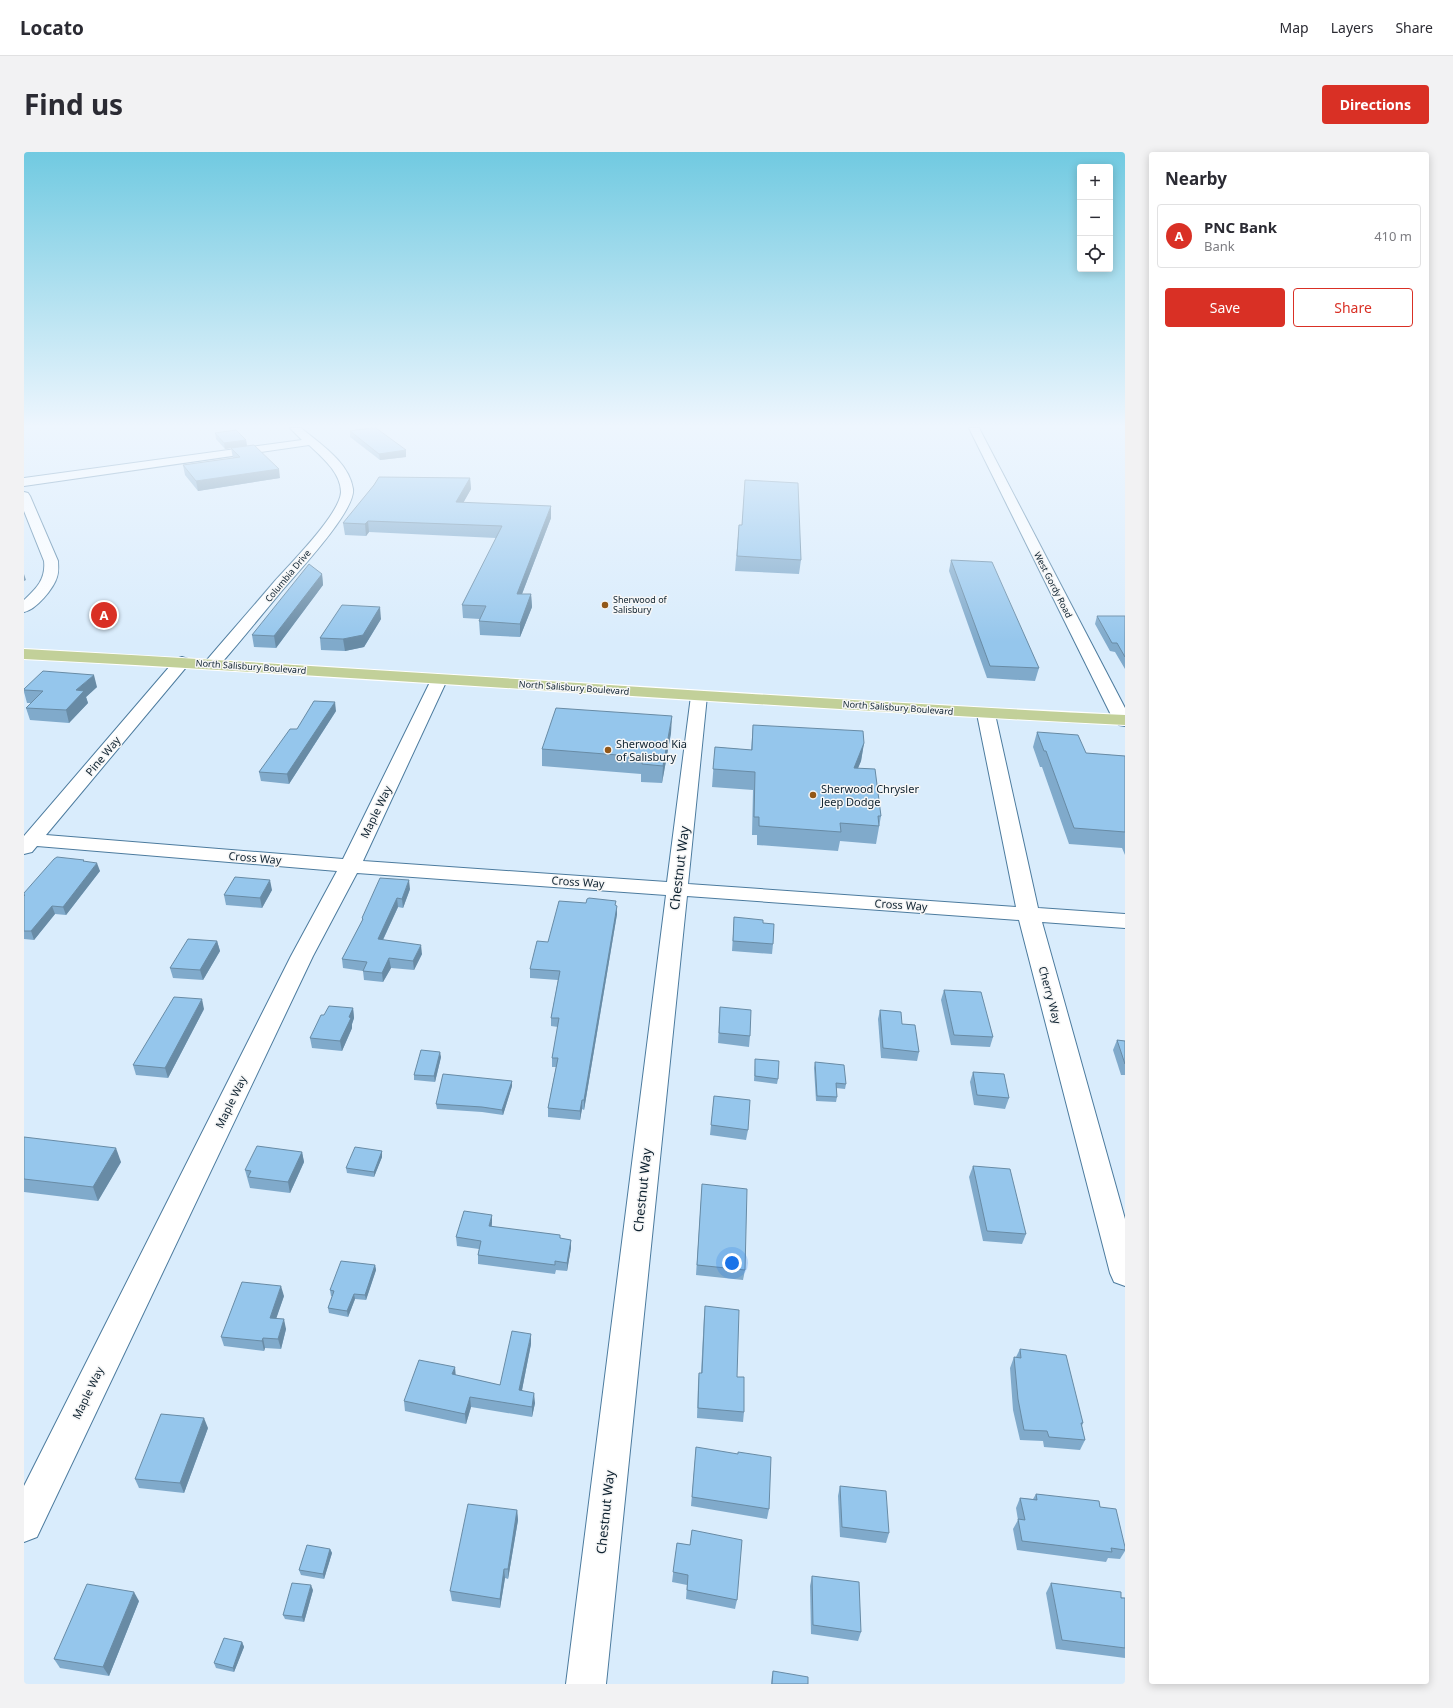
<!DOCTYPE html>
<html lang="en">
<head>
<meta charset="utf-8">
<style>
	:root { --surface:#fff; --page:#f2f2f3; --text:#2b2b33; --muted:#7c7c81; --line:#e1e1e2; --accent:#d93025 }
	body { margin:0; font-family:"Noto Sans",sans-serif; background:var(--page); color:var(--text) }
	.controls { position:absolute; right:12px; top:12px; display:grid; overflow:hidden; border-radius:4px; box-shadow:0 2px 10px #0003 }
	.controls button { width:36px; height:36px; display:grid; place-items:center; padding:0; border:0; border-bottom:1px solid var(--line); background:var(--surface); color:var(--text); font:20px sans-serif }
	.you { position:absolute; left:708px; top:1111px; width:14px; height:14px; margin:-10px; border:3px solid #fff; border-radius:50%; background:#1a73e8; box-shadow:0 0 0 6px #1a73e833 }
	.badge { display:grid; place-items:center; width:26px; height:26px; border-radius:50%; background:var(--accent); color:#fff; font-size:13px; font-weight:700 }
	.pin { position:absolute; translate:-50% -50%; border:2px solid #fff; box-shadow:0 1px 4px #0006 }
	.list { margin:0; padding:0; list-style:none }
	h2 { display:flex; justify-content:space-between; align-items:center; height:52px; margin:0; padding:0 16px; font-size:17px }
	h2 small { font-size:13px; font-weight:400; color:var(--muted) }
	.list li { display:grid; grid-template-columns:26px 1fr auto; gap:12px; align-items:center; box-sizing:border-box; height:64px; margin:0 8px 8px; padding:0 8px; border:1px solid var(--line); border-radius:4px }
	.list b { display:block; font-size:15px; white-space:nowrap }
	.list p { margin:0; font-size:13px; white-space:nowrap; color:var(--muted) }
	.list em { font-size:13px; font-style:normal; color:var(--muted) }
	.actions { display:flex; gap:8px; padding:12px 16px }
	.actions a { flex:1; padding:9px 0; border:1px solid var(--accent); border-radius:4px; text-align:center; font-size:14px; color:var(--accent) }
	.actions .main { background:var(--accent); color:#fff }
	.icon { flex:none; width:22px; height:22px; fill:none; stroke:currentColor; stroke-width:2; stroke-linecap:round; stroke-linejoin:round }
	.map { position:relative; flex:none; width:1101px; height:1532px; overflow:hidden; border-radius:4px }
	header { display:flex; align-items:center; gap:24px; box-sizing:border-box; height:56px; padding:0 20px; background:var(--surface); border-bottom:1px solid var(--line) }
	header strong { font-size:19px }
	nav { display:flex; gap:22px; margin-inline-start:auto; font-size:14px }
	.intro { display:flex; align-items:center; justify-content:space-between; box-sizing:border-box; height:96px; padding:0 24px }
	h1 { margin:0; font-size:28px }
	.button { padding:10px 18px; border-radius:4px; background:var(--accent); color:#fff; font-size:14px; font-weight:700 }
	main { display:flex; gap:24px; padding:0 24px }
	aside { flex:1; background:var(--surface); border-radius:4px; box-shadow:0 2px 10px #0003 }
	.map>svg:first-child { display:block }
	.lines { fill:none; stroke-linecap:round; stroke-linejoin:round }
	.minor-casing { stroke:#4c7b9e; stroke-width:2 }
	.major-casing { stroke:#fff; stroke-width:2 }
	.minor { fill:#fff; fill-rule:evenodd }
	.major { fill:#c2d099; fill-rule:evenodd }
	.wall { fill:#80aacb }
	.shaded-wall { fill:#688ba5 }
	.building { fill:#95c6ec; stroke:#688ba5 }
	.poi-dot { fill:#935818; stroke:#f6f6f6; stroke-width:1.5 }
	.labels { text-anchor:middle; stroke-width:3; stroke-linejoin:round; paint-order:stroke }
	.far-street-label { font-size:9px; fill:#0e2230; stroke:#f6f6f6 }
	.far-poi-label { font-size:9px; fill:#0e2230; stroke:#f6f6f6; text-anchor:start }
	.poi-label { font-size:11px; fill:#0e2230; stroke:#f6f6f6; text-anchor:start }
	.street-label { font-size:11px; fill:#0e2230; stroke:#f6f6f6 }
	.near-street-label { font-size:13px; fill:#0e2230; stroke:#f6f6f6 }
</style>
</head>
<body>
<header>
<strong>Locato</strong>
<nav><a>Map</a><a>Layers</a><a>Share</a></nav>
</header>
<div class="intro"><h1>Find us</h1><a class="button">Directions</a></div>
<main>
<div class="map">
<svg width="1101" height="1532" viewBox="0 0 1101 1532">
	<rect width="100%" height="100%" fill="#d9ecfc"/>
	<g class="lines">
		<g class="minor-casing">
			<g id="minor">
				<path d="M266,276H277C296,292 325,310 329,337C332,359 271,423 256,441C235,466 215,491 194,515L188,517L182,515L180,512L182,509C205,482 228,456 250,430C266,412 316,362 317,340C317,321 298,305 285,293L0,334V326L278,288Z"/>
				<polygon points="945,276 955,276 1101,556 1101,574 1095,573 1089,567"/>
				<path d="M0,340L4,341L6,344L34,409C34,414 35,419 33,425C30,436 12,458 0,460V448C13,436 22,427 20,409L0,359Z"/>
				<polygon points="158,505 164,507 166,510 164,513 22,683 319,707 407,528 409,525 415,523 421,525 423,528 339,709 643,730 667,544 669,540 675,539 681,540 683,544 664,732 992,755 953,562 956,558 962,557 968,558 971,562 1014,756 1101,762 1101,776 1018,770 1101,1067 1101,1134 1090,1130 1086,1121 995,768 663,744 582,1532 542,1532 642,743 333,721 289,804 13,1385 0,1390 0,1334 267,804 313,719 13,694 8,700 0,702 0,684 152,507"/>
			</g>
		</g>
		<g class="major-casing">
			<path id="major" d="M0,497C367,517 734,545 1101,563V573C734,555 367,526 0,507Z"/>
		</g>
		<use href="#minor" class="minor"/>
		<use href="#major" class="major"/>
	</g>
	<g class="wall">
		<polygon points="326,279 382,298 382,305 356,308 326,285"/>
		<polygon points="191,281 222,288 223,294 256,326 174,339 161,323 159,313 209,306 207,296 201,297 192,287"/>
		<polygon points="446,326 447,337 439,351 527,366 498,442 507,442 508,455 496,485 456,483 455,469 456,467 439,466 438,453 472,386 345,380 342,384 321,383 319,371"/>
		<polygon points="721,328 777,408 775,422 711,419 715,373 718,373"/>
		<polygon points="927,408 1015,516 1011,529 963,526 925,419"/>
		<polygon points="298,422 299,433 252,496 230,495 228,483"/>
		<polygon points="1073,464 1101,464 1101,517 1091,500 1086,499 1071,472"/>
		<polygon points="357,467 340,495 321,499 297,498 296,486"/>
		<polygon points="73,535 62,545 64,551 45,571 6,568 2,556 7,551 3,551 0,540 0,537"/>
		<polygon points="312,559 265,632 237,629 235,620 273,577"/>
		<polygon points="729,573 840,591 837,609 834,616 857,664 852,692 816,689 814,699 733,693 733,683 728,683 729,638 688,635 691,595 727,598"/>
		<polygon points="1013,580 1062,601 1101,604 1101,703 1098,696 1045,692 1018,615 1016,615 1009,595"/>
		<polygon points="647,581 638,631 617,630 617,622 518,614 518,597"/>
		<polygon points="60,708 60,710 76,719 42,763 31,762 10,788 0,787 0,741"/>
		<polygon points="386,737 379,756 374,755 359,788 398,802 390,818 367,816 359,830 340,828 339,819 319,816 318,807 338,769 338,766"/>
		<polygon points="248,738 238,756 202,753 200,743"/>
		<polygon points="592,754 593,762 560,958 558,957 556,968 524,965 524,956 532,915 528,915 528,906 534,875 527,874 527,866 534,828 506,826 506,817 524,790"/>
		<polygon points="710,765 739,771 749,792 748,802 708,799"/>
		<polygon points="193,789 196,799 179,828 149,826 146,816"/>
		<polygon points="920,838 969,885 966,895 927,893 917,848"/>
		<polygon points="696,855 726,884 725,895 694,891"/>
		<polygon points="329,856 330,866 328,872 328,876 318,899 288,896 286,886 300,863"/>
		<polygon points="180,857 144,926 112,923 109,913"/>
		<polygon points="856,858 878,872 895,900 893,909 857,906 854,867"/>
		<polygon points="1093,888 1101,889 1101,923 1097,923 1089,898"/>
		<polygon points="417,905 411,930 390,928 390,923"/>
		<polygon points="731,907 754,927 753,932 730,929"/>
		<polygon points="791,910 822,932 821,937 812,936 813,945 812,950 792,949 790,916"/>
		<polygon points="949,920 985,946 981,957 950,953 946,930"/>
		<polygon points="488,934 479,963 458,960 413,957 412,952"/>
		<polygon points="690,944 724,978 722,988 686,983"/>
		<polygon points="0,985 97,1010 74,1049 0,1040"/>
		<polygon points="358,999 358,1005 350,1025 323,1021 322,1016"/>
		<polygon points="278,1000 280,1010 266,1041 226,1036 221,1018"/>
		<polygon points="949,1014 1002,1082 998,1092 959,1089 945,1025"/>
		<polygon points="678,1032 721,1118 719,1128 672,1123"/>
		<polygon points="468,1071 468,1075 536,1083 536,1086 547,1088 547,1096 543,1119 532,1118 531,1122 454,1112 454,1103 455,1097 433,1094 432,1085"/>
		<polygon points="351,1113 352,1118 342,1148 331,1147 324,1165 305,1161 304,1156 308,1144 307,1144 306,1138"/>
		<polygon points="260,1144 252,1166 262,1177 257,1197 241,1196 240,1199 200,1194 197,1185"/>
		<polygon points="681,1154 713,1225 720,1260 719,1270 673,1266 674,1231 675,1221 677,1221 680,1164"/>
		<polygon points="507,1192 498,1238 511,1251 508,1265 447,1255 442,1272 381,1259 380,1249 432,1223 476,1233"/>
		<polygon points="996,1197 1059,1271 1058,1274 1061,1288 1056,1298 1020,1295 1019,1289 996,1288 989,1258 986,1216 990,1205 992,1205"/>
		<polygon points="184,1276 160,1341 115,1336 111,1327"/>
		<polygon points="672,1295 745,1357 743,1367 667,1354"/>
		<polygon points="816,1334 865,1381 862,1391 816,1385 814,1344"/>
		<polygon points="1012,1342 1076,1355 1101,1395 1101,1399 1096,1407 1084,1406 1082,1410 993,1398 989,1377 994,1368 992,1356 996,1346 1009,1347"/>
		<polygon points="493,1358 494,1368 484,1427 481,1426 476,1456 428,1449 426,1439"/>
		<polygon points="668,1378 713,1448 711,1457 662,1447 663,1433 648,1430 653,1391 666,1393"/>
		<polygon points="306,1397 308,1401 300,1427 277,1423 275,1418"/>
		<polygon points="788,1424 837,1480 834,1489 787,1482 786,1434"/>
		<polygon points="1027,1431 1101,1446 1101,1506 1032,1497 1022,1441"/>
		<polygon points="289,1438 280,1470 261,1467 259,1463"/>
		<polygon points="115,1449 85,1524 36,1516 30,1507"/>
		<polygon points="218,1490 220,1495 210,1520 192,1516 190,1511"/>
		<polygon points="749,1519 784,1532 747,1532 748,1523"/>
	</g>
	<g class="shaded-wall">
		<polygon points="222,288 223,294 201,297 200,291"/>
		<polygon points="382,298 382,305 356,308 355,302"/>
		<polygon points="255,317 256,326 174,339 172,329"/>
		<polygon points="446,326 447,337 433,362 432,350"/>
		<polygon points="527,354 527,366 493,455 493,442"/>
		<polygon points="344,369 345,380 342,384 341,372"/>
		<polygon points="0,422 2,428 0,429"/>
		<polygon points="298,422 299,433 252,496 250,484"/>
		<polygon points="507,442 508,455 496,485 496,472"/>
		<polygon points="356,455 357,467 340,495 321,499 319,487"/>
		<polygon points="70,523 73,535 62,545 64,551 45,571 42,558 52,538"/>
		<polygon points="311,550 312,559 265,632 263,622"/>
		<polygon points="648,564 647,581 638,631 639,614"/>
		<polygon points="840,591 837,609 827,633 830,616"/>
		<polygon points="73,711 76,719 42,763 39,755"/>
		<polygon points="246,728 248,738 238,756 236,746"/>
		<polygon points="385,728 386,737 379,756 378,747"/>
		<polygon points="373,746 374,755 355,796 354,787"/>
		<polygon points="28,754 31,762 10,788 7,779"/>
		<polygon points="593,754 593,762 560,958 560,948"/>
		<polygon points="193,789 196,799 179,828 176,818"/>
		<polygon points="397,793 398,802 390,818 389,809"/>
		<polygon points="365,806 367,816 359,830 358,821"/>
		<polygon points="178,847 180,857 144,926 141,916"/>
		<polygon points="329,856 330,866 328,872 328,876 318,899 316,889 325,865"/>
		<polygon points="416,900 417,905 411,930 410,924"/>
		<polygon points="488,929 488,934 479,963 478,958"/>
		<polygon points="558,948 558,957 556,968 556,959"/>
		<polygon points="92,996 97,1010 74,1049 69,1035"/>
		<polygon points="358,999 358,1005 350,1025 350,1020"/>
		<polygon points="278,1000 280,1010 266,1041 264,1030"/>
		<polygon points="468,1063 468,1071 465,1083 465,1074"/>
		<polygon points="547,1088 547,1096 543,1119 543,1111"/>
		<polygon points="351,1113 352,1118 342,1148 341,1143"/>
		<polygon points="257,1134 260,1144 249,1176 246,1166"/>
		<polygon points="330,1142 331,1147 324,1165 323,1159"/>
		<polygon points="260,1167 262,1177 257,1197 254,1187"/>
		<polygon points="507,1182 507,1192 496,1248 495,1238"/>
		<polygon points="239,1186 241,1196 240,1199 238,1189"/>
		<polygon points="431,1215 432,1226 428,1222"/>
		<polygon points="510,1241 511,1251 508,1265 508,1255"/>
		<polygon points="446,1245 447,1255 442,1272 441,1262"/>
		<polygon points="180,1266 184,1276 160,1341 156,1331"/>
		<polygon points="493,1358 494,1368 484,1427 484,1417"/>
		<polygon points="306,1397 308,1401 300,1427 299,1422"/>
		<polygon points="480,1417 481,1426 476,1456 476,1447"/>
		<polygon points="287,1433 289,1438 280,1470 278,1465"/>
		<polygon points="110,1440 115,1449 85,1524 79,1515"/>
		<polygon points="218,1490 220,1495 210,1520 209,1516"/>
	</g>
	<g class="building">
		<polygon points="346,276 352,276 382,298 355,302 326,279"/>
		<polygon points="212,278 222,288 200,291 191,281"/>
		<polygon points="230,293 255,317 172,329 159,313 216,305 207,296"/>
		<polygon points="355,325 446,326 432,350 527,354 493,442 507,442 496,472 455,469 462,454 438,453 478,374 344,369 341,372 319,371 350,333"/>
		<polygon points="721,328 774,331 777,408 713,404 715,373 718,373"/>
		<polygon points="927,408 968,410 1015,516 966,514"/>
		<polygon points="285,412 298,422 250,484 228,483"/>
		<polygon points="318,453 356,455 339,483 319,487 296,486"/>
		<polygon points="1073,464 1101,464 1101,505 1093,491 1088,491"/>
		<polygon points="19,519 70,523 52,538 60,539 42,558 2,556 19,539 0,538 0,537"/>
		<polygon points="290,549 311,550 263,622 235,620 266,577 273,577"/>
		<polygon points="532,556 648,564 639,614 618,612 619,605 518,597"/>
		<polygon points="729,573 839,579 840,591 830,616 851,617 857,664 854,664 855,674 816,671 817,680 735,674 735,665 730,665 731,620 689,617 691,595 728,598"/>
		<polygon points="1013,580 1054,583 1062,601 1101,604 1101,680 1050,676 1022,599 1020,599"/>
		<polygon points="33,705 60,708 59,709 73,711 39,755 28,754 7,779 0,779 0,744 1,743 0,743 0,741 30,707"/>
		<polygon points="211,725 246,728 236,746 200,743"/>
		<polygon points="356,726 385,728 378,747 373,746 354,787 397,793 389,809 365,806 358,821 339,819 343,810 318,807 339,767 338,766"/>
		<polygon points="565,746 592,749 591,753 593,754 560,948 558,948 556,959 524,956 534,906 528,906 535,866 527,866 536,819 506,817 513,789 524,790 535,749 562,751 563,747"/>
		<polygon points="710,765 739,768 739,771 750,772 749,792 709,789"/>
		<polygon points="164,787 193,789 176,818 146,816"/>
		<polygon points="920,838 957,840 969,885 930,883"/>
		<polygon points="150,845 178,847 141,916 109,913"/>
		<polygon points="305,854 329,856 325,865 327,866 316,889 286,886 297,863 300,863"/>
		<polygon points="696,855 727,858 726,884 695,881"/>
		<polygon points="856,858 877,860 878,872 891,873 895,900 859,896"/>
		<polygon points="1093,888 1101,889 1101,912"/>
		<polygon points="397,898 416,900 410,924 390,923"/>
		<polygon points="731,907 755,909 754,927 731,924"/>
		<polygon points="791,910 820,913 822,932 812,931 813,945 793,944"/>
		<polygon points="949,920 980,922 985,946 953,943"/>
		<polygon points="419,922 488,929 478,958 458,955 412,952"/>
		<polygon points="690,944 726,948 724,978 687,973"/>
		<polygon points="0,985 92,996 69,1035 0,1027"/>
		<polygon points="233,994 278,1000 264,1030 224,1025 227,1019 221,1018"/>
		<polygon points="331,995 358,999 350,1020 322,1016"/>
		<polygon points="949,1014 986,1017 1002,1082 963,1079"/>
		<polygon points="678,1032 723,1037 721,1118 673,1113"/>
		<polygon points="440,1059 468,1063 465,1074 536,1083 536,1086 547,1088 543,1111 531,1109 531,1113 454,1103 457,1089 432,1085"/>
		<polygon points="317,1109 351,1113 341,1143 330,1142 323,1159 304,1156 310,1139 306,1138"/>
		<polygon points="218,1130 257,1134 246,1166 260,1167 254,1187 239,1186 238,1189 197,1185"/>
		<polygon points="681,1154 715,1158 713,1225 720,1225 720,1260 674,1256 675,1221 678,1221"/>
		<polygon points="488,1179 507,1182 495,1238 510,1241 508,1255 446,1245 441,1262 380,1249 395,1208 431,1215 428,1222 476,1233"/>
		<polygon points="996,1197 1042,1203 1059,1271 1057,1271 1061,1288 1025,1285 1023,1279 1000,1278 994,1247 990,1205 997,1206"/>
		<polygon points="137,1262 180,1266 156,1331 111,1327"/>
		<polygon points="672,1295 714,1302 714,1300 747,1305 745,1357 668,1345"/>
		<polygon points="816,1334 862,1339 865,1381 818,1375"/>
		<polygon points="1012,1342 1075,1349 1076,1355 1092,1357 1101,1395 1101,1398 1087,1396 1088,1400 998,1389 994,1367 1001,1368 996,1346 1013,1348"/>
		<polygon points="444,1352 493,1358 484,1417 480,1417 476,1447 426,1439"/>
		<polygon points="668,1378 718,1388 713,1448 663,1438 664,1423 649,1420 653,1391 666,1393"/>
		<polygon points="283,1393 306,1397 299,1422 275,1418"/>
		<polygon points="788,1424 835,1430 837,1480 789,1473"/>
		<polygon points="268,1431 287,1433 278,1465 259,1463"/>
		<polygon points="1027,1431 1097,1440 1097,1446 1101,1446 1101,1496 1038,1488"/>
		<polygon points="63,1432 110,1440 79,1515 30,1507"/>
		<polygon points="200,1486 218,1490 209,1516 190,1511"/>
		<polygon points="749,1519 784,1525 784,1532 748,1532"/>
	</g>
	<linearGradient id="sky" x2="0" y2="1"><stop stop-color="#71cae1"/><stop offset="0.56" stop-color="#eef6fe"/><stop offset="1" stop-color="#eef6fe" stop-opacity="0"/></linearGradient>
	<rect width="1101" height="490" fill="url(#sky)"/>
	<g class="poi-dot">
		<circle cx="581" cy="453" r="4"/>
		<circle cx="584" cy="598" r="4"/>
		<circle cx="789" cy="643" r="4"/>
	</g>
	<g class="labels">
		<g class="far-street-label">
			<text transform="translate(264 424) rotate(-50)" y="3">Columbia Drive</text>
			<text transform="translate(1029 433) rotate(63)" y="3">West Gordy Road</text>
			<text transform="translate(227 515) rotate(4)" y="3">North Salisbury Boulevard</text>
			<text transform="translate(550 536) rotate(4)" y="3">North Salisbury Boulevard</text>
			<text transform="translate(874 556) rotate(4)" y="3">North Salisbury Boulevard</text>
		</g>
		<g class="far-poi-label">
			<text x="589" y="451">Sherwood of<tspan x="589" dy="10">Salisbury</tspan></text>
		</g>
		<g class="poi-label">
			<text x="592" y="596">Sherwood Kia<tspan x="592" dy="13">of Salisbury</tspan></text>
			<text x="797" y="641">Sherwood Chrysler<tspan x="797" dy="13">Jeep Dodge</tspan></text>
		</g>
		<g class="street-label">
			<text transform="translate(79 604) rotate(-50)" y="4">Pine Way</text>
			<text transform="translate(352 660) rotate(-64)" y="4">Maple Way</text>
			<text transform="translate(231 706) rotate(5)" y="4">Cross Way</text>
			<text transform="translate(554 730) rotate(4)" y="4">Cross Way</text>
			<text transform="translate(877 753) rotate(4)" y="4">Cross Way</text>
			<text transform="translate(1026 843) rotate(75)" y="4">Cherry Way</text>
			<text transform="translate(207 950) rotate(-64)" y="4">Maple Way</text>
			<text transform="translate(64 1241) rotate(-64)" y="4">Maple Way</text>
		</g>
		<g class="near-street-label">
			<text transform="translate(655 716) rotate(-83)" y="5">Chestnut Way</text>
			<text transform="translate(618 1038) rotate(-84)" y="5">Chestnut Way</text>
			<text transform="translate(581 1360) rotate(-84)" y="5">Chestnut Way</text>
		</g>
	</g>
</svg>
<div class="controls">
<button>+</button>
<button>−</button>
<button><svg class="icon" aria-label="locate" viewBox="0 0 24 24"><circle cx="12" cy="12" r="6"/><path d="M12 2v4M12 18v4M2 12h4M18 12h4"/></svg></button>
</div>
<div class="you"></div>
<div class="pin badge" style="left:80px;top:463px">A</div>
</div>
<aside>
<h2>Nearby<small></small></h2>
<ul class="list">
<li><span class="badge">A</span><div><b>PNC Bank</b><p>Bank</p></div><em>410 m</em></li>
</ul>
<div class="actions"><a class="main">Save</a><a>Share</a></div>
</aside>
</main>
</body>
</html>
